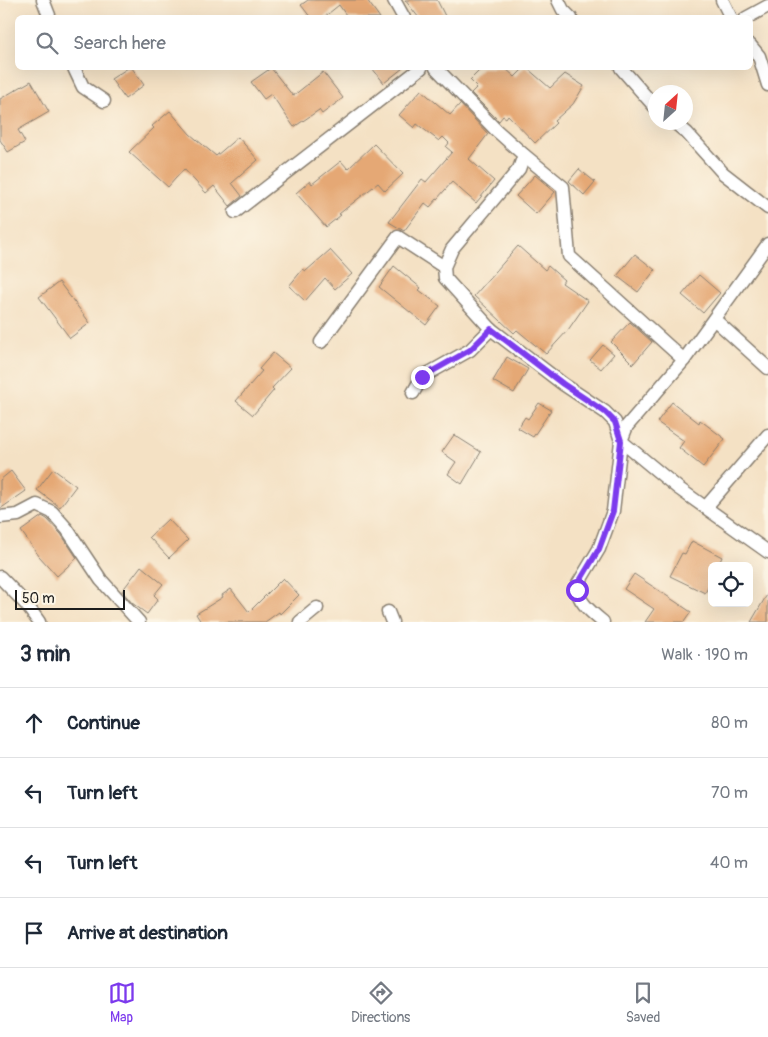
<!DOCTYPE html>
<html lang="en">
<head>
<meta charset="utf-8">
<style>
	:root { --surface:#fff; --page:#f2f2f3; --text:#1f2937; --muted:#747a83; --line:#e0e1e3; --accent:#7c3aed }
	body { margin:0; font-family:Pangolin,sans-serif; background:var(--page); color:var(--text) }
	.controls { position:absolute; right:15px; bottom:15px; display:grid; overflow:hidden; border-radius:8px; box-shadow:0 5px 20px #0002 }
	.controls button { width:45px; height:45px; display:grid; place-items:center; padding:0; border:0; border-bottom:1px solid var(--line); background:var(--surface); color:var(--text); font:25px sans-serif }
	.compass { position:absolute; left:648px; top:85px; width:45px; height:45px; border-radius:50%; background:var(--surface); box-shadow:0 5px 20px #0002; rotate:27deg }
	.scale { position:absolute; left:15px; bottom:12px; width:110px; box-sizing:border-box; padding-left:5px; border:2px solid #1c1c1c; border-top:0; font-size:14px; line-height:18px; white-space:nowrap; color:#1c1c1c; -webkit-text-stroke:4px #fcf5e5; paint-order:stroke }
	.stop { position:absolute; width:15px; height:15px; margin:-11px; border:4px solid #7c3aed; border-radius:50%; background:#fff }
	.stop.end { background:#7c3aed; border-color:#fff; box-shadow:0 1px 5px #0008 }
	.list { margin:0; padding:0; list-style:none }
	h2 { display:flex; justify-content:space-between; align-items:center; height:65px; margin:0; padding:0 20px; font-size:21px }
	h2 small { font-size:16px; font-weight:400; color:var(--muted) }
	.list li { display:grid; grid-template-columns:32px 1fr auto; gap:15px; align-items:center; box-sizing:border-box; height:70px; padding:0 20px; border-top:1px solid var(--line) }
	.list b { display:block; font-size:19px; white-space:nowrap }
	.list em { font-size:16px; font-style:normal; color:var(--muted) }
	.icon { flex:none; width:28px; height:28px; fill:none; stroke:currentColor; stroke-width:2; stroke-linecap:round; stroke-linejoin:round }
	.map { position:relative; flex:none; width:768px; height:622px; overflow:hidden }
	.search { position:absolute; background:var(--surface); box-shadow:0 5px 20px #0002; left:15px; right:15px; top:15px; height:55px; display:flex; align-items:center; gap:12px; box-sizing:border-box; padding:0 18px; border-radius:8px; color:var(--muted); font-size:19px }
	.sheet { height:345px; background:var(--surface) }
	nav { display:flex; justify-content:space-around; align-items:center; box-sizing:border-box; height:70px; border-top:1px solid var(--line); background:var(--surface); font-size:14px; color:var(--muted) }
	nav a { display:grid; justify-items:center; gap:2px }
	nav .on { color:var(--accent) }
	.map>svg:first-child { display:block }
	.building { fill:#e5a874 }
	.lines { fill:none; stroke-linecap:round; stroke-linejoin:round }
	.street-casing { stroke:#887e70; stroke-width:15 }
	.street { stroke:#fff; stroke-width:12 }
	.route { stroke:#7c3aed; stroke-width:6 }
</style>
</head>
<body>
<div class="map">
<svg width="768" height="622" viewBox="0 0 768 622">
	<rect width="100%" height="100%" fill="#fcf5e5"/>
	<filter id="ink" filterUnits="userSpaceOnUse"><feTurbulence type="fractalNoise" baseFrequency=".02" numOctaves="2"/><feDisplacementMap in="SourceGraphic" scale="10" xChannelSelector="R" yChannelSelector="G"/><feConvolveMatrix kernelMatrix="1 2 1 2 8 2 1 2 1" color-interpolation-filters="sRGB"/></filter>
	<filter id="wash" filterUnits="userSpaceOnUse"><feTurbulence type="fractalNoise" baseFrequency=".0096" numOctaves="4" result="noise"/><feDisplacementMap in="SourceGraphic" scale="20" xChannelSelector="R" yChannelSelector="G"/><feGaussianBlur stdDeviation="1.12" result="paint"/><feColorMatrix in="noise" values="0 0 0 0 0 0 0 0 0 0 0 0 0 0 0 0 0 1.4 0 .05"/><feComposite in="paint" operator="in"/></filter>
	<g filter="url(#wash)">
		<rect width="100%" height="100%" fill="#f4e1c4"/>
		<g id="blocks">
			<g class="building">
				<polygon points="308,0 367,0 380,18 348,18 339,5 323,18 311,18 301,5"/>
				<polygon points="405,0 437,0 446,18 419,18"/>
				<polygon points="128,68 132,68 144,85 125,99 111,79"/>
				<polygon points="271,68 293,96 323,72 343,98 322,114 319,110 294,127 271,94 264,99 251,82"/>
				<polygon points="372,68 403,68 384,83"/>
				<polygon points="482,68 505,68 515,77 524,68 527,68 550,88 565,74 584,86 573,104 554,121 556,123 535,143 508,115 506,118 503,116 499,121 471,93 477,87 470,80"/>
				<polygon points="31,81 49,112 18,130 25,142 8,152 0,140 0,99"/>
				<polygon points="421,90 450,115 460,104 488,134 469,159 494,181 476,203 452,182 430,207 425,203 404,231 389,222 422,179 426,182 452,152 446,147 449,143 443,137 439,141 417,124 414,128 399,115"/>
				<polygon points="170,111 190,134 216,156 238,137 258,160 232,183 242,196 230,206 214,186 206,193 184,169 168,187 129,152 154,128 152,126"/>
				<polygon points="374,144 403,174 385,191 378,183 339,214 341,215 326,227 296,193 310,181 312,184 341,161 348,169"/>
				<polygon points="579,169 595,182 584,195 569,181"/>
				<polygon points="535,175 555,192 536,214 516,196"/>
				<polygon points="518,246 545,270 548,266 564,280 562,283 588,301 568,330 546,354 517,330 514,333 474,296"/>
				<polygon points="330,250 352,274 335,289 325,278 305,301 289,286 303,269 306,271"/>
				<polygon points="635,254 655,270 638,292 617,276"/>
				<polygon points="394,266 421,288 419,290 440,306 426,325 379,287"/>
				<polygon points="699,275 720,293 703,313 682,295"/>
				<polygon points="59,282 90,323 70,338 39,297"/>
				<polygon points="630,322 652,342 633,364 611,342"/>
				<polygon points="603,345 614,354 601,369 590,360"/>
				<polygon points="273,353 291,368 272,388 274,390 253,415 236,401 262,371 259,369"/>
				<polygon points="507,357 528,369 514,393 493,381"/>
				<polygon points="672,402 699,423 700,420 725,439 703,467 679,448 684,441 657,422"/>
				<polygon points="539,403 551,410 533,437 518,428 525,417 528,419"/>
				<polygon points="454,435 481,452 462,484 448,474 456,462 442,452"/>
				<polygon points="53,469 76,486 60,507 37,490"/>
				<polygon points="11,471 26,491 0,509 0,480"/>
				<polygon points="42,516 47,519 61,534 77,558 57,576 39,556 21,531"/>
				<polygon points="168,519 188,540 169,558 149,537"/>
				<polygon points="692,541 722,557 718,566 712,566 712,580 705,593 670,576 682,553 685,554"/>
				<polygon points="141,566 163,584 154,595 158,599 147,614 132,603 122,591"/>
				<polygon points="634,574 691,612 684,622 645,622 654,609 624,589"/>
				<polygon points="283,578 299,595 280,614 279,612 265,622 201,622 196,614 223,597 222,595 231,589 249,612"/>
				<polygon points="768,593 768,622 751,622"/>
			</g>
		</g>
	</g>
	<g filter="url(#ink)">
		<use href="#blocks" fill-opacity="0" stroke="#887e70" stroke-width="1"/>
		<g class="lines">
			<g class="street-casing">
				<g id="street">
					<polyline points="43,0 50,18"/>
					<polyline points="394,0 404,18"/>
					<polyline points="558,0 563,10 571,18"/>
					<polyline points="722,0 731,18"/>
					<polyline points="746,18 768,6"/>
					<polyline points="750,45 759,56 768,85"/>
					<polyline points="74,68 83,87 104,101"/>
					<polyline points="621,68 656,108"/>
					<polyline points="674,122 687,133 723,173 768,208"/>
					<polyline points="524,155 563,187 569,256 684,360"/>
					<polyline points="235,212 421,68"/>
					<polyline points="714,319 768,368"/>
					<polyline points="491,329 563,384 605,412 615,422 621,441 678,488 768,552"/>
					<polyline points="321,342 398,237 444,267"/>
					<polyline points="413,393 422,377 470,350 491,329 445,278 444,267 452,249 519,169 524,155 496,130 436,68"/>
					<polyline points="706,507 768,435"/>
					<polyline points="0,517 18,515 37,505 52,512 67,529 101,580 139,622"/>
					<polyline points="0,577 26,604 39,622"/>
					<polyline points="388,612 392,622"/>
					<polyline points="300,622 317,608"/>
					<path d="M603,622C592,613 574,599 578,584L599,549L613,511L621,441L627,426L684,360L768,244"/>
				</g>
			</g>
			<use href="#street" class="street"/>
		</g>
	</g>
	<g class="lines" filter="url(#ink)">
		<polyline class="route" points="422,377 470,350 491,329 563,384 605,412 615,422 621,441 613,511 599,549 578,584 577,590"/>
	</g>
</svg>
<div class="controls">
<button><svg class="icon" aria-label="locate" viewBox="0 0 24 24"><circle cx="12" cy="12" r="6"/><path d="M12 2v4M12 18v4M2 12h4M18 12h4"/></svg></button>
</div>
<svg class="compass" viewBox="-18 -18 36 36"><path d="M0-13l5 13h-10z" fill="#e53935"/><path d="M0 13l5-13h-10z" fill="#747a83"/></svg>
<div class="scale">50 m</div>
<div class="stop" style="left:577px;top:590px"></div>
<div class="stop end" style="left:422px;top:377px"></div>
<div class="search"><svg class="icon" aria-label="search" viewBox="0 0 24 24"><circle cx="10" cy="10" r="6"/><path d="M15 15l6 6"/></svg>Search here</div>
</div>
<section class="sheet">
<h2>3 min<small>Walk · 190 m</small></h2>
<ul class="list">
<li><svg class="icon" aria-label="ahead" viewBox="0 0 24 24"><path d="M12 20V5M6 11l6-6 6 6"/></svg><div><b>Continue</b></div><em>80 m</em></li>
<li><svg class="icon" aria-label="left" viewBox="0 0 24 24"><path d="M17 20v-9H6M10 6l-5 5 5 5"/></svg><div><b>Turn left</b></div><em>70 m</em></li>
<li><svg class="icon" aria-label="left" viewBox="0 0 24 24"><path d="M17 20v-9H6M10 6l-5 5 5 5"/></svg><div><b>Turn left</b></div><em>40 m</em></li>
<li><svg class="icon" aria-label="arrive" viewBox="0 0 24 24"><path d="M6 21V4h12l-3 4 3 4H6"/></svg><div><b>Arrive at destination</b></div></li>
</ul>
</section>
<nav>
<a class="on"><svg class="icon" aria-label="map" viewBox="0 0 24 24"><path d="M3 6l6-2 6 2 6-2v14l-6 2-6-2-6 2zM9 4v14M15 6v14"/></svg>Map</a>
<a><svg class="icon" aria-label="directions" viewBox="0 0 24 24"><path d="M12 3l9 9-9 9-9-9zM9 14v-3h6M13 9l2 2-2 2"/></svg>Directions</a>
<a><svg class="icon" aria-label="saved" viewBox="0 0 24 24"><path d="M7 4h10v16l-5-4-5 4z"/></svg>Saved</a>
</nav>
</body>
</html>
